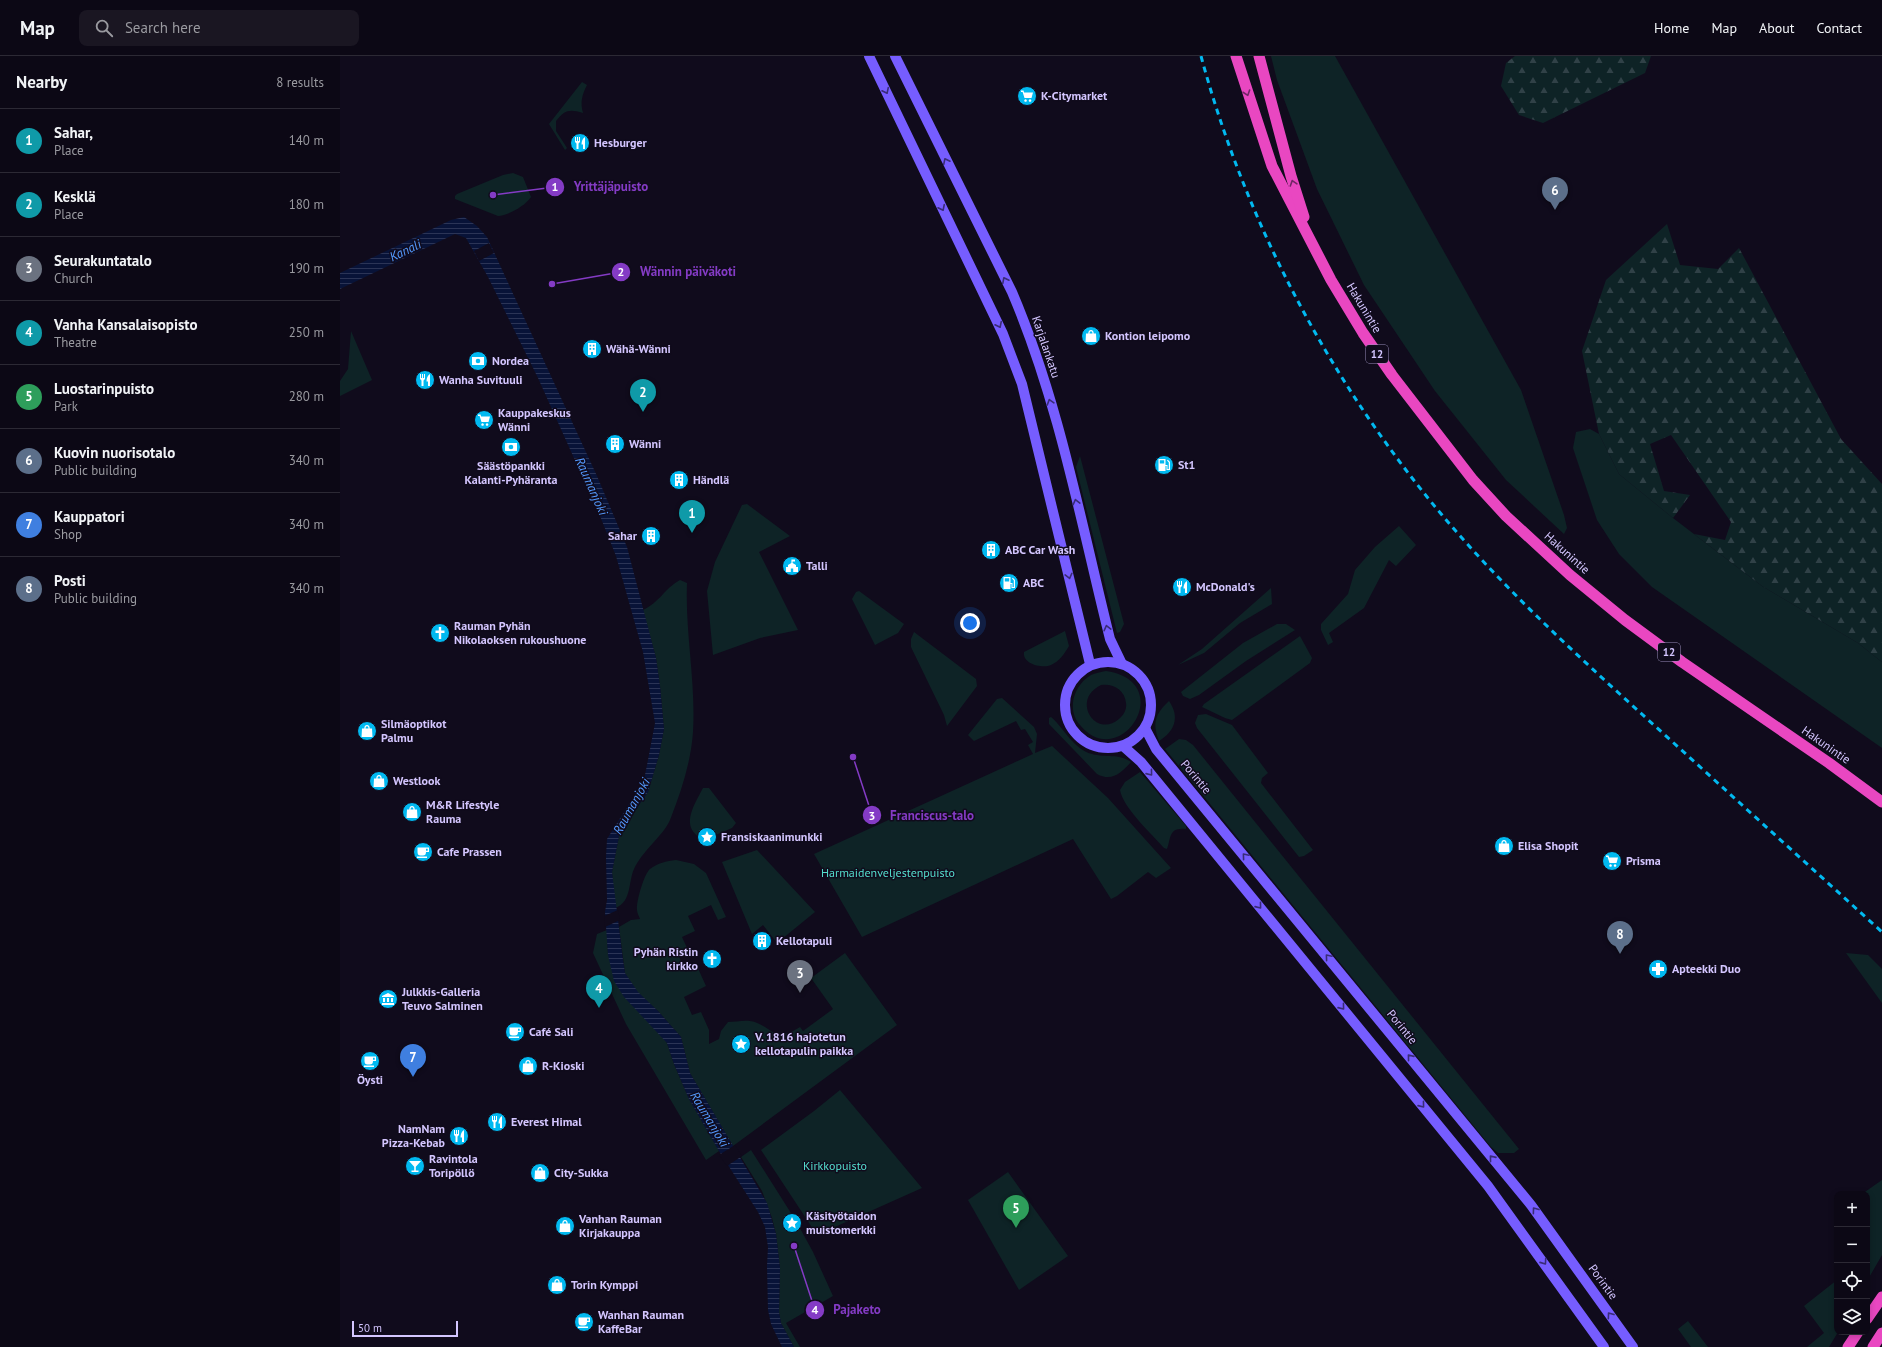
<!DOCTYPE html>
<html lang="en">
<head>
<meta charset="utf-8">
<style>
	:root { --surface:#0c0815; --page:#1a1622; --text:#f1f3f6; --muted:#9a9aa0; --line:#2c2934; --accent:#7c3aed }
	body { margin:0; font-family:"PT Sans",sans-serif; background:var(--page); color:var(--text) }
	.controls { position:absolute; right:12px; bottom:12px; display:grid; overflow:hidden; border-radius:8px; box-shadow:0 2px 6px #0003 }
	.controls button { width:36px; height:36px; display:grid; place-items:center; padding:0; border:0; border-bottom:1px solid var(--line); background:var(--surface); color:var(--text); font:20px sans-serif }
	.scale { position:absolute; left:12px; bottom:10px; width:106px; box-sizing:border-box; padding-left:4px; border:2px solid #d4c6ff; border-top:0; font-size:11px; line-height:14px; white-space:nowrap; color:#d4c6ff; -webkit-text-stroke:3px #100b1c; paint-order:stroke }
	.you { position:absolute; left:630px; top:567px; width:14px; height:14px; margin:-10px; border:3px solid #fff; border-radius:50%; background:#1a73e8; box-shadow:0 0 0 6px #1a73e833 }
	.badge { display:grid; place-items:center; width:26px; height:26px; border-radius:50%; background:var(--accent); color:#fff; font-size:13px; font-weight:700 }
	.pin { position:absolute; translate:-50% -33px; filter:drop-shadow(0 1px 2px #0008) }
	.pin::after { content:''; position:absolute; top:21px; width:14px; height:12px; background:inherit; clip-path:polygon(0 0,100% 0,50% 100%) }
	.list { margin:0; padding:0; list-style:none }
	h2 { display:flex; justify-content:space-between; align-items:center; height:52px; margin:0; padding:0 16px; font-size:17px }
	h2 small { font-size:13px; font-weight:400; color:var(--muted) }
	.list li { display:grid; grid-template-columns:26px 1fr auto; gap:12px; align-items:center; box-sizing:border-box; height:64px; padding:0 16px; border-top:1px solid var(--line) }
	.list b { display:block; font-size:15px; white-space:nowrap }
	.list p { margin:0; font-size:13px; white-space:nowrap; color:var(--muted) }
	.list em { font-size:13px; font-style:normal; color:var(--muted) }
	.icon { flex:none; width:22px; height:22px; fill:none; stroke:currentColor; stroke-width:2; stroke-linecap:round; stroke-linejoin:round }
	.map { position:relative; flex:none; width:1542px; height:1291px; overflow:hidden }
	header { display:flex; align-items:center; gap:24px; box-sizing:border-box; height:56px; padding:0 20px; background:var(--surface); border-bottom:1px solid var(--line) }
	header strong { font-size:19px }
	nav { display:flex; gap:22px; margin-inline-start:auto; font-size:14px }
	.search { width:280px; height:36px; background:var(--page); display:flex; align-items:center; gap:10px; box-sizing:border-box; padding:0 14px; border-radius:8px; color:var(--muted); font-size:15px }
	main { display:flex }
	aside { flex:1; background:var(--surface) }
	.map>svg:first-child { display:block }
	.green { fill:#0e2326; fill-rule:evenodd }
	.forest { fill:url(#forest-firs) }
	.water { fill:url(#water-rules) }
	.pier { fill:#100b1c }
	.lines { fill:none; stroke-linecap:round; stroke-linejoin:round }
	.secondary { stroke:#765dff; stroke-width:10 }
	.trunk { stroke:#e947c1; stroke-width:11 }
	.rail { stroke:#01b9f0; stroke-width:3; stroke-dasharray:6 5; stroke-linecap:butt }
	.oneway { stroke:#392c77 }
	.oneway2 { stroke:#722666 }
	.labels { text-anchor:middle; stroke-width:3; stroke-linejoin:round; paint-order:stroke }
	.shield { fill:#100b1c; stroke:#998ebb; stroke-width:1 }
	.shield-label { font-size:11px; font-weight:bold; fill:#d4c6ff }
	.poi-label { font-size:12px; font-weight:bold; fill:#d4c6ff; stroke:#100b1c; text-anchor:start }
	.street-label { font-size:12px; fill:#d4c6ff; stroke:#100b1c }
	.park-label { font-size:12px; fill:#54ddcd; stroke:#100b1c }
	.water-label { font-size:13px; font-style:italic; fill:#549aff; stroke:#100b1c }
	.leader { fill:none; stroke:#843bc5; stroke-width:1.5 }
	.callout-dot { fill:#843bc5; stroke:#100b1c; stroke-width:1.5 }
	.mark-label { font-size:12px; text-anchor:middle; font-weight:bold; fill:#fff }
	.callout-label { font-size:13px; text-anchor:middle; font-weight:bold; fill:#843bc5; stroke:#100b1c; stroke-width:3; stroke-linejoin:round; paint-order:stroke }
</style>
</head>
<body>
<header>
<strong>Map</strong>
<div class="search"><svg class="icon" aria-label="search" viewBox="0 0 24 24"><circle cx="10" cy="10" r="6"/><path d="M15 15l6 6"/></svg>Search here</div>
<nav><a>Home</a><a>Map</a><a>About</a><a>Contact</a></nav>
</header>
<main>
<aside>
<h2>Nearby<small>8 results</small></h2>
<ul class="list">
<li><span class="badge" style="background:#0f9aa8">1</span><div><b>Sahar,</b><p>Place</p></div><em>140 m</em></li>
<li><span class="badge" style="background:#0f9aa8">2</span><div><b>Kesklä</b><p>Place</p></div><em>180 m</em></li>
<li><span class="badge" style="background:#6b7280">3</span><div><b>Seurakuntatalo</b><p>Church</p></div><em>190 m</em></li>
<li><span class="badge" style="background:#0f9aa8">4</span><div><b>Vanha Kansalaisopisto</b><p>Theatre</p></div><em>250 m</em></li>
<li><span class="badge" style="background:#2e9e5b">5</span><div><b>Luostarinpuisto</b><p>Park</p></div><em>280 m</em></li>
<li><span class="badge" style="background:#5c6f8a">6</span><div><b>Kuovin nuorisotalo</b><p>Public building</p></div><em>340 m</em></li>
<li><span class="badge" style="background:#3f7fe0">7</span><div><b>Kauppatori</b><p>Shop</p></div><em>340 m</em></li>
<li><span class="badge" style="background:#5c6f8a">8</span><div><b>Posti</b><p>Public building</p></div><em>340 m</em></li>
</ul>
</aside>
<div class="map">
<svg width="1542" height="1291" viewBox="0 0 1542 1291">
	<defs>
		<pattern id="forest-firs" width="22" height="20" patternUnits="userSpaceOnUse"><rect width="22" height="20" fill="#0e2326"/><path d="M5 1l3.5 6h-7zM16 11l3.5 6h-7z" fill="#304147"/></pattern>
		<pattern id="water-rules" width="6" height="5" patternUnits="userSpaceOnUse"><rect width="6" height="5" fill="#081338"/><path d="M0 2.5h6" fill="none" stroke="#2b3456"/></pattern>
	</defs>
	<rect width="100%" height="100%" fill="#100b1c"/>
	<g class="green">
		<polygon points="931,0 995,0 1181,334 1224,459 1227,472 1224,478 1166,424 1095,335 1024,229 977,133 937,24"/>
		<path d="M242,26L247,29C242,39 240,46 243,57C229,53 225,54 216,65V75L227,92L225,94L209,68Z"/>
		<path d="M173,117L183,121L191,141C185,150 169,159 158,160L115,143V140L117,138L163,119Z"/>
		<polygon points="11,275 32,324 0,340 0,325 8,313"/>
		<polygon points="1250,373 1259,378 1279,418 1333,462 1422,530 1518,587 1542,606 1542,692 1312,531 1279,498 1257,464 1233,392 1236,376"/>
		<polygon points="740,400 784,568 780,576 777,577 736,411"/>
		<polygon points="407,448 450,480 419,496 458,574 420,582 373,599 367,535 375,506 402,449"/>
		<polygon points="1059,470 1076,489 1056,510 1049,504 1024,552 989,577 993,586 988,589 981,574 981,568 1008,538 1015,514 1035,491"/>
		<path d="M340,524L347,527C345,577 356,626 353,676C351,706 341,736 330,764C323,780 302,795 294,813C288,826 292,846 275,852L272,816L280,775L308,736L319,699L324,673L320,630L316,602L303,554C320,546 324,533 340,524Z"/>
		<polygon points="931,532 932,548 900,567 864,597 838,609 862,593"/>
		<polygon points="519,535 564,568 558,577 535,589 512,543 516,536"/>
		<polygon points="937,568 946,568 955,574 906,605 859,639 850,643 843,640 841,636 903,587"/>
		<path d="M725,575L729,590C724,598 720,605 711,609C703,613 682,608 684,596Z"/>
		<polygon points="574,576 636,623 637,630 607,670 604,659 571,591 571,583"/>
		<polygon points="960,580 972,602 970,607 892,664 885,662 862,651 864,648"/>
		<path d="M766,615C839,626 780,718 740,669C726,653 734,629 751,619C755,617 761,616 766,615ZM761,629C773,627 785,634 786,647C787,653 784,659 779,663C756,683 730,644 761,629Z"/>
		<polygon points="662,642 694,671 697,678 695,697 712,690 768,742 831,812 816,822 808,816 777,840 771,843 733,783 522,881 474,798 693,698 688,689 693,686 685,673 681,674 676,665 634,685 628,679 657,643"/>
		<path d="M829,645C840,661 835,675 819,685C812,667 815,658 829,645Z"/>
		<polygon points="866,658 892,669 928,717 922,722 921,727 973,794 964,800 959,801 857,672 855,667 858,659"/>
		<path d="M711,661C725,673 733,693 752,698C766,702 778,697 791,706C781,717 772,726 757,718L709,668V662Z"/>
		<polygon points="839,683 846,684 853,689 1179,1093 1174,1097 1158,1097 1151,1091 825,693"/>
		<path d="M800,716L846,770V773C828,771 831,783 827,793L824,792C812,778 783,752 780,734L785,726Z"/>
		<path d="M363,732H369L396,767L392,772L364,784C339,772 353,751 363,732Z"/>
		<polygon points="417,794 475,856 437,887 423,869 412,878 382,806"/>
		<path d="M336,804L354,808L366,817L386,861L378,864L371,849L348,860L355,875L342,881L348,894L338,898L344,913L356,908L366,930L344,941L352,959L361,956L369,974V988L379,983L381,975L388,966C395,966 403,964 410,965C431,968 433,989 460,971L463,975L493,953L471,922L505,897L557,969L393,1090L350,1017L341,981L318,955L297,936L285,917L279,871L291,864L300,863C299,860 297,857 297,854C296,846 304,818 310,813C318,807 326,805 336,804Z"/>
		<polygon points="267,874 268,899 327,987 334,1008 349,1043 379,1095 366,1104 286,968 253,897 257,878"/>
		<polygon points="1506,897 1528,899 1542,913 1542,947"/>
		<polygon points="500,1034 582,1132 477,1179 421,1094 474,1055"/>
		<polygon points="411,1094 456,1165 473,1196 493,1240 446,1267 460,1291 454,1291 441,1267 439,1256 440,1212 436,1178 432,1162 422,1135 401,1101"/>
		<polygon points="668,1116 728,1200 679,1234 628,1144"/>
		<polygon points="1542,1124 1542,1199 1527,1225 1527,1138 1522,1138"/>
		<polygon points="1497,1224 1498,1276 1489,1291 1467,1291 1484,1277 1464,1250"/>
		<polygon points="1348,1265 1368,1291 1351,1291 1338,1273"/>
	</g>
	<g class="forest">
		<polygon points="1175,0 1311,0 1305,17 1203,67 1179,59 1161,30 1166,7"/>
		<polygon points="1327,168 1340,209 1378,213 1399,192 1501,383 1542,428 1542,606 1518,587 1422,530 1354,478 1385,484 1391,466 1331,379 1310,388 1324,435 1350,439 1333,462 1279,418 1259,378 1242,295 1266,224"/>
	</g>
	<polygon class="water" points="124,161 137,170 147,181 257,420 287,491 316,602 320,630 324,673 319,699 308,736 280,775 272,816 283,904 285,917 298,936 318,955 341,981 350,1017 427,1147 436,1178 440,1212 439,1256 441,1267 454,1291 442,1291 431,1268 428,1254 427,1210 428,1191 425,1171 418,1156 379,1095 349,1043 334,1008 327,987 284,941 274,925 268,899 265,856 267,844 266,801 267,783 304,724 307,709 315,667 303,596 276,500 260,460 198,322 148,221 126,182 115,178 0,233 0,217 111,164"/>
	<g class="pier">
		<polygon points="149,187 154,197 139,205 134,195"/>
		<polygon points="278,854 280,864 265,871 264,860"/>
		<polygon points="395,1089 402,1100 387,1110 379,1099"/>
	</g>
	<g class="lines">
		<g class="secondary">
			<polyline points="529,0 663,278 682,328 750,608"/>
			<path d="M555,0L672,236C719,346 741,467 770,583L782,608"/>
			<circle cx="768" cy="649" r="43"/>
			<polyline points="805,672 816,693 1191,1149 1293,1291"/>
			<polyline points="783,690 801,706 1148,1130 1264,1291"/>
		</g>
		<g class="trunk">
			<polyline points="896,0 932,110 991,224 1023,277 1052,319 1133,424 1166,460 1230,519 1285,564 1342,606 1489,707 1542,746"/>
			<polyline points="919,0 951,120 964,161"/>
			<polyline points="1527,1263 1542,1241"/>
			<polyline points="1508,1291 1518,1276"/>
			<polyline points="1533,1291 1542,1277"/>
		</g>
		<path class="rail" d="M861,0C906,167 990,326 1102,459C1166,535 1241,603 1315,670C1391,739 1466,807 1542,876"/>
	</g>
	<defs><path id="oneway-chevron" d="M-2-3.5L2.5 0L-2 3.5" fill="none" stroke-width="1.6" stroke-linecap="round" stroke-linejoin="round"/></defs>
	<g class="oneway">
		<use href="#oneway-chevron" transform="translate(546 35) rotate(64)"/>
		<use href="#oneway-chevron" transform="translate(606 105) rotate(-116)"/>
		<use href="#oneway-chevron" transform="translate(602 152) rotate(64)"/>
		<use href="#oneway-chevron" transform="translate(665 224) rotate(-117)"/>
		<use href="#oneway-chevron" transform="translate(659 269) rotate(64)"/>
		<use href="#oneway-chevron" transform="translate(710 346) rotate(-107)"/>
		<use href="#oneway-chevron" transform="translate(736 446) rotate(-104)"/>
		<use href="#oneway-chevron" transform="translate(729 520) rotate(76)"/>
		<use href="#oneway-chevron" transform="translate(767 572) rotate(-104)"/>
		<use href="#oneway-chevron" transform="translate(810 717) rotate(51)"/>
		<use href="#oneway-chevron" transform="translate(905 800) rotate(-130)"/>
		<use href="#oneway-chevron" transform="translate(919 850) rotate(51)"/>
		<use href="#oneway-chevron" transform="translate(988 901) rotate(-130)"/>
		<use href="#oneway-chevron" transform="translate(1002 951) rotate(51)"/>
		<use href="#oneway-chevron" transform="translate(1070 1001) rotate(-129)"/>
		<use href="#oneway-chevron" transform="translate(1082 1049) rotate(51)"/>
		<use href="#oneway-chevron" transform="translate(1152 1102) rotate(-129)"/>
		<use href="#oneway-chevron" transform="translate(1195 1154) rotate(-126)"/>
		<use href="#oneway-chevron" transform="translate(1204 1206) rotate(55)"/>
		<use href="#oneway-chevron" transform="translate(1270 1259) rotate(-126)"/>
	</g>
	<g class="oneway2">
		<use href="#oneway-chevron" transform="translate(907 37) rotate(71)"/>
		<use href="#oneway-chevron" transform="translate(953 127) rotate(-108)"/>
	</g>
	<defs>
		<g id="supermarket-disc" transform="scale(1)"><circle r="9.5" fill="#01b9f0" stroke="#100b1c"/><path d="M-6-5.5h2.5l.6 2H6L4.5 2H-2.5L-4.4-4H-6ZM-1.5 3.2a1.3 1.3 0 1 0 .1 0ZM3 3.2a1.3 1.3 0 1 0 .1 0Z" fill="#fff"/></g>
		<g id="restaurant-disc" transform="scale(1)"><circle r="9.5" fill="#01b9f0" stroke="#100b1c"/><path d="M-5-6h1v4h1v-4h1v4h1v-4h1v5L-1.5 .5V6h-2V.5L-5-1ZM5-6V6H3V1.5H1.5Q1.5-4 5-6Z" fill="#fff"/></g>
		<g id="shop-disc" transform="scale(1)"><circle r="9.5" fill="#01b9f0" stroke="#100b1c"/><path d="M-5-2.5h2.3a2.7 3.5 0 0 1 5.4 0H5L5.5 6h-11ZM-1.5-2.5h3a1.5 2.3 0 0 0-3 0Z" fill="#fff"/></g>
		<g id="building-disc" transform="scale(1)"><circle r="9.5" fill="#01b9f0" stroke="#100b1c"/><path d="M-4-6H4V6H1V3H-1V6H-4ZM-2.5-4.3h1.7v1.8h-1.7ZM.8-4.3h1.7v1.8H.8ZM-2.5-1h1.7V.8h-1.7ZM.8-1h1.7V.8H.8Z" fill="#fff"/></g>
		<g id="bank-disc" transform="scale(1)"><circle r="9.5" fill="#01b9f0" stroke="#100b1c"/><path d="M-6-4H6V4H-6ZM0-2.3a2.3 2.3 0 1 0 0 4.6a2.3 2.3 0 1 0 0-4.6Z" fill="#fff"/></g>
		<g id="fuel-disc" transform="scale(1)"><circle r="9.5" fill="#01b9f0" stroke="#100b1c"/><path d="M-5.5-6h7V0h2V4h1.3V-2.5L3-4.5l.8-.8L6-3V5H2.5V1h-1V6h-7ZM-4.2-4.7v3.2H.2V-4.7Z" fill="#fff"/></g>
		<g id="civic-disc" transform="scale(1)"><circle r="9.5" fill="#01b9f0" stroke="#100b1c"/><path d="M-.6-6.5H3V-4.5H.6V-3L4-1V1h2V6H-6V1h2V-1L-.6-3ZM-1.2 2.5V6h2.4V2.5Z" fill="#fff"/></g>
		<g id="church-disc" transform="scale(1)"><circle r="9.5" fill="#01b9f0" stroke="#100b1c"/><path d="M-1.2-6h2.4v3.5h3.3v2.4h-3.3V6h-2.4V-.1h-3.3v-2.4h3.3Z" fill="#fff"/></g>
		<g id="sight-disc" transform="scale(1)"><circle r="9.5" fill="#01b9f0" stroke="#100b1c"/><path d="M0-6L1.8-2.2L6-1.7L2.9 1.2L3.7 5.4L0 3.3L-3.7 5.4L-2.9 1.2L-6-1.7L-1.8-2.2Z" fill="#fff"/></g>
		<g id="cafe-disc" transform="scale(1)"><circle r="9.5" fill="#01b9f0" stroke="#100b1c"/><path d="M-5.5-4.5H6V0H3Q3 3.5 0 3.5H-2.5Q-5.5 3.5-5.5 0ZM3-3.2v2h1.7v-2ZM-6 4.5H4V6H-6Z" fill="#fff"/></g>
		<g id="pharmacy-disc" transform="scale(1)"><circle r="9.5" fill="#01b9f0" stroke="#100b1c"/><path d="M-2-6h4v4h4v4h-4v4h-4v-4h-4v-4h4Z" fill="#fff"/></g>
		<g id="museum-disc" transform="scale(1)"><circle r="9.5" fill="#01b9f0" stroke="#100b1c"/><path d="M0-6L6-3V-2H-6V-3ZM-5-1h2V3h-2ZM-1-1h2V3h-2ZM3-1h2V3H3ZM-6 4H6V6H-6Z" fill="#fff"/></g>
		<g id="bar-disc" transform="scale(1)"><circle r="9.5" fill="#01b9f0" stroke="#100b1c"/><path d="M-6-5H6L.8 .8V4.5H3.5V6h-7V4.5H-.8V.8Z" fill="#fff"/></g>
	</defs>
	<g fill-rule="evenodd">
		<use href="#supermarket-disc" x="687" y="40"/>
		<use href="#restaurant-disc" x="240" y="87"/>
		<use href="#shop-disc" x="751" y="280"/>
		<use href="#building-disc" x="252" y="293"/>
		<use href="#bank-disc" x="138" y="305"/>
		<use href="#restaurant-disc" x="85" y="324"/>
		<use href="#supermarket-disc" x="144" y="364"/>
		<use href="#building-disc" x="275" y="388"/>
		<use href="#bank-disc" x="171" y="391"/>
		<use href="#fuel-disc" x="824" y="409"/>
		<use href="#building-disc" x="339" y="424"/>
		<use href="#building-disc" x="311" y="480"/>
		<use href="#building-disc" x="651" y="494"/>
		<use href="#civic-disc" x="452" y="510"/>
		<use href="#fuel-disc" x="669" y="527"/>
		<use href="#restaurant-disc" x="842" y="531"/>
		<use href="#church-disc" x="100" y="577"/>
		<use href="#shop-disc" x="27" y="675"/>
		<use href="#shop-disc" x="39" y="725"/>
		<use href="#shop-disc" x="72" y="756"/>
		<use href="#sight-disc" x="367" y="781"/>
		<use href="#shop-disc" x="1164" y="790"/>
		<use href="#cafe-disc" x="83" y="796"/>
		<use href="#supermarket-disc" x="1272" y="805"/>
		<use href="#building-disc" x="422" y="885"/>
		<use href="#church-disc" x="372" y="903"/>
		<use href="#pharmacy-disc" x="1318" y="913"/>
		<use href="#museum-disc" x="48" y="943"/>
		<use href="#cafe-disc" x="175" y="976"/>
		<use href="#sight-disc" x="401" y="988"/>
		<use href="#cafe-disc" x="30" y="1005"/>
		<use href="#shop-disc" x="188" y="1010"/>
		<use href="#restaurant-disc" x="157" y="1066"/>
		<use href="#restaurant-disc" x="119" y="1080"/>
		<use href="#bar-disc" x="75" y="1110"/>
		<use href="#shop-disc" x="200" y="1117"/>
		<use href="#sight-disc" x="452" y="1167"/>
		<use href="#shop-disc" x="225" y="1170"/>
		<use href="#shop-disc" x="217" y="1229"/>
		<use href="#cafe-disc" x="244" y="1266"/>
	</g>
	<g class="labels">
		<g class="shield">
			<rect x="1026" y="289" width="22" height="18" rx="3"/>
			<rect x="1318" y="587" width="22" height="18" rx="3"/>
		</g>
		<g class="shield-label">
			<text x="1037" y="302">12</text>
			<text x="1329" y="600">12</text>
		</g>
		<g class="poi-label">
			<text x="701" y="44">K-Citymarket</text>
			<text x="254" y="91">Hesburger</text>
			<text x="765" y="284">Kontion leipomo</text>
			<text x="266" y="297">Wähä-Wänni</text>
			<text x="152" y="309">Nordea</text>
			<text x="99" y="328">Wanha Suvituuli</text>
			<text x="158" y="361">Kauppakeskus<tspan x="158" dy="14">Wänni</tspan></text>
			<text x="289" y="392">Wänni</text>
			<text x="838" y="413">St1</text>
			<text x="171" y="414" text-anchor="middle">Säästöpankki<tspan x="171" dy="14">Kalanti-Pyhäranta</tspan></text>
			<text x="353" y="428">Händlä</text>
			<text x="297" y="484" text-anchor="end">Sahar</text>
			<text x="665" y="498">ABC Car Wash</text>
			<text x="466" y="514">Talli</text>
			<text x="683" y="531">ABC</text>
			<text x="856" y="535">McDonald's</text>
			<text x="114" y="574">Rauman Pyhän<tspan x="114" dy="14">Nikolaoksen rukoushuone</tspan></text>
			<text x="41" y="672">Silmäoptikot<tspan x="41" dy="14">Palmu</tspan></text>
			<text x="53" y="729">Westlook</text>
			<text x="86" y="753">M&amp;R Lifestyle<tspan x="86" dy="14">Rauma</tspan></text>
			<text x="381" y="785">Fransiskaanimunkki</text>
			<text x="1178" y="794">Elisa Shopit</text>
			<text x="97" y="800">Cafe Prassen</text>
			<text x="1286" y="809">Prisma</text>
			<text x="436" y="889">Kellotapuli</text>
			<text x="358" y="900" text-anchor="end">Pyhän Ristin<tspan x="358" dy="14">kirkko</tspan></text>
			<text x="1332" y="917">Apteekki Duo</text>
			<text x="62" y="940">Julkkis-Galleria<tspan x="62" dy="14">Teuvo Salminen</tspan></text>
			<text x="189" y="980">Café Sali</text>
			<text x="415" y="985">V. 1816 hajotetun<tspan x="415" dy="14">kellotapulin paikka</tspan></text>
			<text x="202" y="1014">R-Kioski</text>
			<text x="30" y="1028" text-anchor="middle">Öysti</text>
			<text x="171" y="1070">Everest Himal</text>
			<text x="105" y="1077" text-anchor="end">NamNam<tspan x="105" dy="14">Pizza-Kebab</tspan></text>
			<text x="89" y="1107">Ravintola<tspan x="89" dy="14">Toripöllö</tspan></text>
			<text x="214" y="1121">City-Sukka</text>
			<text x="466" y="1164">Käsityötaidon<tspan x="466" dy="14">muistomerkki</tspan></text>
			<text x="239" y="1167">Vanhan Rauman<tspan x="239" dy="14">Kirjakauppa</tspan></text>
			<text x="231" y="1233">Torin Kymppi</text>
			<text x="258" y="1263">Wanhan Rauman<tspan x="258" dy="14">KaffeBar</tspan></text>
		</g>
		<g class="street-label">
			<text transform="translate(1024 252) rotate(59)" y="4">Hakunintie</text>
			<text transform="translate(706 291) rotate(71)" y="4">Karjalankatu</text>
			<text transform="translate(1227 497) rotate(42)" y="4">Hakunintie</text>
			<text transform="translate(1486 689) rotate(35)" y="4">Hakunintie</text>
			<text transform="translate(856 721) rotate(50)" y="4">Porintie</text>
			<text transform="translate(1062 971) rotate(51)" y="4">Porintie</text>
			<text transform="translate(1263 1226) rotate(54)" y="4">Porintie</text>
		</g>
		<g class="park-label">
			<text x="548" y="821">Harmaidenveljestenpuisto</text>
			<text x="495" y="1114">Kirkkopuisto</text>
		</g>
		<g class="water-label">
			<text transform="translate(65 194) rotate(-26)" y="5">Kanali</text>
			<text transform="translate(252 430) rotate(66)" y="5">Raumanjoki</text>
			<text transform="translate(291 750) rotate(-61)" y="5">Raumanjoki</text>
			<text transform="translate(370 1063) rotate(59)" y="5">Raumanjoki</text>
		</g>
	</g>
	<path class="leader" d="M153 139L215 131M212 228L281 216M513 701L532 759M454 1190L475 1254"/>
	<g class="callout-dot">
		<circle cx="153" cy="139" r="4"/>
		<circle cx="212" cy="228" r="4"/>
		<circle cx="513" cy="701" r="4"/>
		<circle cx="454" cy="1190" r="4"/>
		<circle cx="215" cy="131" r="10"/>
		<circle cx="281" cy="216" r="10"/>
		<circle cx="532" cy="759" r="10"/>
		<circle cx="475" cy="1254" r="10"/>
	</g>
	<g class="mark-label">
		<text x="215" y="135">1</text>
		<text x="281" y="220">2</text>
		<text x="532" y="764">3</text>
		<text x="475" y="1258">4</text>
	</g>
	<g class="callout-label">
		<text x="271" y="135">Yrittäjäpuisto</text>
		<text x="348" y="220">Wännin päiväkoti</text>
		<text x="592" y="764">Franciscus-talo</text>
		<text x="517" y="1258">Pajaketo</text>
	</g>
</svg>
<div class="controls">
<button>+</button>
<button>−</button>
<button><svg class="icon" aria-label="locate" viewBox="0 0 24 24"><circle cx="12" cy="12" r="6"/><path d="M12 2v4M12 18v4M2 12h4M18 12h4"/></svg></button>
<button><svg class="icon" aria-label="layers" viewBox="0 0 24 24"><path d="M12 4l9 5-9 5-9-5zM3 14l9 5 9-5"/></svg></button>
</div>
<div class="scale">50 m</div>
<div class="you"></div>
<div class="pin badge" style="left:352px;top:477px;background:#0f9aa8">1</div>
<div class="pin badge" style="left:303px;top:356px;background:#0f9aa8">2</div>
<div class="pin badge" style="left:460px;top:937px;background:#6b7280">3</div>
<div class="pin badge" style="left:259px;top:952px;background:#0f9aa8">4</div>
<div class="pin badge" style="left:676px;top:1172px;background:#2e9e5b">5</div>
<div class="pin badge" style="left:1215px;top:154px;background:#5c6f8a">6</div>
<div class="pin badge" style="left:73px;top:1021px;background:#3f7fe0">7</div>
<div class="pin badge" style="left:1280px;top:898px;background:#5c6f8a">8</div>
</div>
</main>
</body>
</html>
